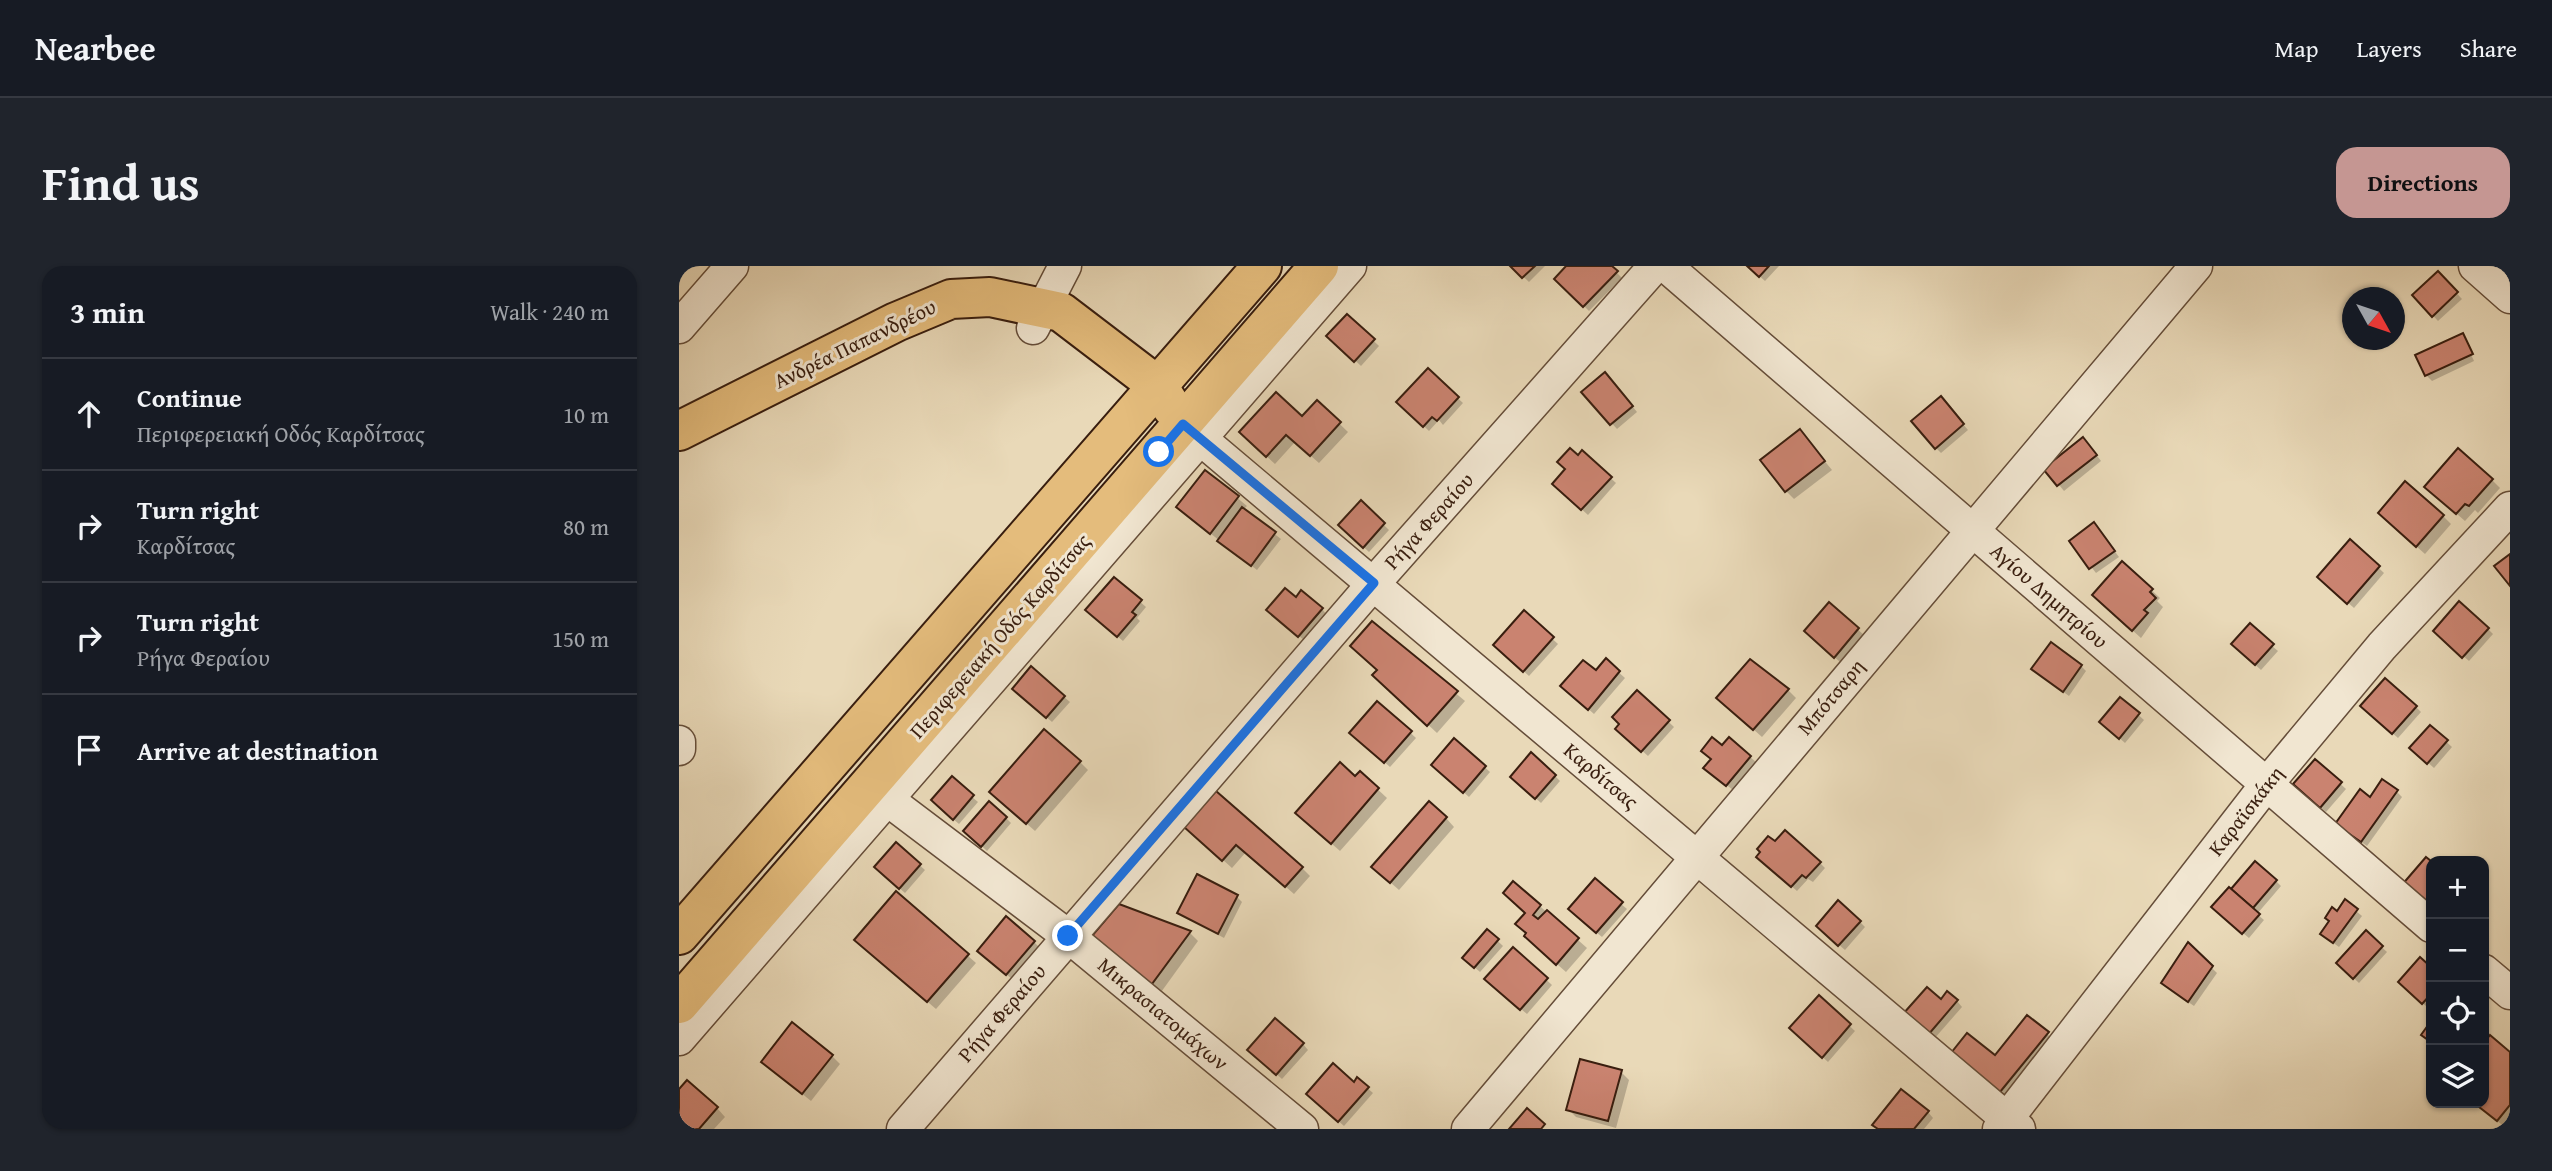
<!DOCTYPE html>
<html lang="en">
<head>
<meta charset="utf-8">
<style>
	:root { --surface:#171b24; --page:#20242c; --text:#f1f3f6; --muted:#9ea1a6; --line:#363941; --accent:#c59692 }
	body { margin:0; font-family:"Gentium Book Plus",serif; background:var(--page); color:var(--text) }
	.controls { position:absolute; right:21px; bottom:21px; display:grid; overflow:hidden; border-radius:14px; box-shadow:0 2px 5px #0004 }
	.controls button { width:63px; height:63px; display:grid; place-items:center; padding:0; border:0; border-bottom:2px solid var(--line); background:var(--surface); color:var(--text); font:35px sans-serif }
	.compass { position:absolute; left:1663px; top:21px; width:63px; height:63px; border-radius:50%; background:var(--surface); box-shadow:0 2px 5px #0004; rotate:130deg }
	.stop { position:absolute; width:21px; height:21px; margin:-16px; border:5px solid #1a73e8; border-radius:50%; background:#fff }
	.stop.end { background:#1a73e8; border-color:#fff; box-shadow:0 2px 7px #0008 }
	.list { margin:0; padding:0; list-style:none }
	h2 { display:flex; justify-content:space-between; align-items:center; height:91px; margin:0; padding:0 28px; font-size:30px }
	h2 small { font-size:23px; font-weight:400; color:var(--muted) }
	.list li { display:grid; grid-template-columns:46px 1fr auto; gap:21px; align-items:center; box-sizing:border-box; height:112px; padding:0 28px; border-top:2px solid var(--line) }
	.list b { display:block; font-size:26px; white-space:nowrap }
	.list p { margin:0; font-size:23px; white-space:nowrap; color:var(--muted) }
	.list em { font-size:23px; font-style:normal; color:var(--muted) }
	.icon { flex:none; width:38px; height:38px; fill:none; stroke:currentColor; stroke-width:2; stroke-linecap:round; stroke-linejoin:round }
	.map { position:relative; flex:none; width:1831px; height:863px; overflow:hidden; border-radius:21px }
	header { display:flex; align-items:center; gap:42px; box-sizing:border-box; height:98px; padding:0 35px; background:var(--surface); border-bottom:2px solid var(--line) }
	header strong { font-size:33px }
	nav { display:flex; gap:38px; margin-inline-start:auto; font-size:24px }
	.intro { display:flex; align-items:center; justify-content:space-between; box-sizing:border-box; height:168px; padding:0 42px }
	h1 { margin:0; font-size:49px }
	.button { padding:18px 32px; border-radius:21px; background:var(--accent); color:#111; font-size:24px; font-weight:700 }
	main { display:flex; gap:42px; padding:0 42px }
	aside { flex:1; background:var(--surface); border-radius:21px; box-shadow:0 2px 5px #0004 }
	.map>svg:first-child { display:block }
	.shadow { fill:#0003 }
	.building { fill:#ca8370; stroke:#391e0f; stroke-width:2 }
	.lines { fill:none; stroke-linecap:round; stroke-linejoin:round }
	.minor-casing { stroke:#654d39; stroke-width:35 }
	.major-casing { stroke:#391e0f; stroke-width:42 }
	.minor { stroke:#f1e6d1; stroke-width:32 }
	.major { stroke:#e4bc7c; stroke-width:38 }
	.route { stroke:#1a73e8; stroke-width:9 }
	.labels { text-anchor:middle; stroke-width:6; stroke-linejoin:round; paint-order:stroke }
	.street-label { font-size:21px; fill:#391e0f; stroke:#f1e6d1 }
</style>
</head>
<body>
<header>
<strong>Nearbee</strong>
<nav><a>Map</a><a>Layers</a><a>Share</a></nav>
</header>
<div class="intro"><h1>Find us</h1><a class="button">Directions</a></div>
<main>
<aside>
<h2>3 min<small>Walk · 240 m</small></h2>
<ul class="list">
<li><svg class="icon" aria-label="ahead" viewBox="0 0 24 24"><path d="M12 20V5M6 11l6-6 6 6"/></svg><div><b>Continue</b><p>Περιφερειακή Οδός Καρδίτσας</p></div><em>10 m</em></li>
<li><svg class="icon" aria-label="right" viewBox="0 0 24 24"><path d="M7 20v-9h11M14 6l5 5-5 5"/></svg><div><b>Turn right</b><p>Καρδίτσας</p></div><em>80 m</em></li>
<li><svg class="icon" aria-label="right" viewBox="0 0 24 24"><path d="M7 20v-9h11M14 6l5 5-5 5"/></svg><div><b>Turn right</b><p>Ρήγα Φεραίου</p></div><em>150 m</em></li>
<li><svg class="icon" aria-label="arrive" viewBox="0 0 24 24"><path d="M6 21V4h12l-3 4 3 4H6"/></svg><div><b>Arrive at destination</b></div></li>
</ul>
</aside>
<div class="map">
<svg width="1831" height="863" viewBox="0 0 1831 863">
	<rect width="100%" height="100%" fill="#e9d9b8"/>
	<filter id="stains"><feTurbulence type="fractalNoise" baseFrequency=".00286" numOctaves="4"/><feColorMatrix values="0 0 0 0 .2 0 0 0 0 .09 0 0 0 0 .02 0 0 0 .5 -.17"/></filter>
	<radialGradient id="worn" r=".72"><stop offset=".6" stop-color="#630" stop-opacity="0"/><stop offset="1" stop-color="#630" stop-opacity=".3"/></radialGradient>
	<g class="shadow">
		<polygon points="833,0 866,0 850,16"/>
		<polygon points="889,0 931,0 943,12 910,45 877,12"/>
		<polygon points="1069,0 1100,0 1086,15"/>
		<polygon points="1759,7 1783,33 1759,55 1735,29"/>
		<polygon points="668,50 700,80 682,100 650,70"/>
		<polygon points="1783,69 1795,95 1753,115 1747,109"/>
		<polygon points="749,105 784,137 764,159 760,154 750,165 720,136"/>
		<polygon points="931,113 958,146 938,163 905,126"/>
		<polygon points="638,136 669,166 640,197 616,176 596,198 570,174 623,153"/>
		<polygon points="1267,138 1289,164 1262,187 1257,182"/>
		<polygon points="1121,165 1153,204 1115,233 1107,225"/>
		<polygon points="1409,178 1422,195 1385,225 1367,203"/>
		<polygon points="903,186 937,217 909,249 875,218"/>
		<polygon points="527,206 568,240 564,244 602,273 578,304 508,249"/>
		<polygon points="1813,214 1821,222 1799,247 1796,244 1786,255 1756,229"/>
		<polygon points="682,237 710,264 690,286 661,259"/>
		<polygon points="1764,250 1772,258 1746,288 1709,255"/>
		<polygon points="1420,264 1440,291 1417,307 1392,275"/>
		<polygon points="1671,275 1705,307 1675,342 1645,316"/>
		<polygon points="1443,297 1481,332 1478,335 1484,341 1462,372 1423,337"/>
		<polygon points="435,313 467,341 458,352 461,355 444,375 414,349"/>
		<polygon points="1150,338 1185,369 1161,396 1132,370"/>
		<polygon points="643,343 648,349 626,375 595,349"/>
		<polygon points="845,347 879,378 850,410 816,379"/>
		<polygon points="694,358 786,435 758,467 704,417"/>
		<polygon points="1809,363 1814,368 1790,395 1756,365"/>
		<polygon points="1593,380 1599,385 1582,404 1560,384"/>
		<polygon points="927,395 946,412 915,448 889,425 917,407"/>
		<polygon points="1402,400 1407,405 1390,430 1360,408"/>
		<polygon points="352,403 391,436 373,456 341,428"/>
		<polygon points="1109,424 1117,432 1083,471 1048,440"/>
		<polygon points="958,426 995,461 969,490 939,463"/>
		<polygon points="1442,433 1465,454 1446,477 1428,461"/>
		<polygon points="699,437 737,472 711,501 678,472"/>
		<polygon points="1737,441 1742,446 1719,472 1688,445"/>
		<polygon points="1751,461 1773,481 1755,502 1738,487"/>
		<polygon points="776,474 811,506 790,531 760,504"/>
		<polygon points="1043,482 1071,491 1077,496 1054,524 1032,507"/>
		<polygon points="1636,495 1667,523 1647,546 1621,524"/>
		<polygon points="401,496 409,504 356,565 321,534"/>
		<polygon points="681,507 708,532 661,585 627,555"/>
		<polygon points="876,510 881,515 862,537 839,516"/>
		<polygon points="1718,526 1723,531 1688,580 1664,563 1691,533"/>
		<polygon points="293,531 299,536 280,558 259,540"/>
		<polygon points="327,552 332,557 308,585 292,570"/>
		<polygon points="767,552 775,561 720,624 703,609"/>
		<polygon points="507,561 623,602 631,610 615,628 567,586 553,602"/>
		<polygon points="217,578 246,604 226,627 202,606"/>
		<polygon points="1085,596 1141,597 1146,602 1134,616 1129,613 1118,625"/>
		<polygon points="1597,615 1602,620 1578,648 1585,654 1570,672 1540,647"/>
		<polygon points="835,617 908,682 887,706 855,678 848,647"/>
		<polygon points="558,631 563,636 545,672 500,647"/>
		<polygon points="1666,636 1683,650 1660,681 1649,673"/>
		<polygon points="942,638 948,643 923,671 896,649"/>
		<polygon points="1181,656 1186,661 1166,684 1144,665"/>
		<polygon points="808,665 824,680 801,706 785,692"/>
		<polygon points="511,667 519,675 480,729 414,670"/>
		<polygon points="1687,667 1708,686 1680,717 1659,697"/>
		<polygon points="355,676 360,681 333,713 305,690"/>
		<polygon points="1509,679 1538,707 1515,740 1489,722"/>
		<polygon points="186,682 288,689 297,697 257,743"/>
		<polygon points="834,683 873,719 848,748 813,718"/>
		<polygon points="1741,694 1752,704 1752,739 1749,742 1721,716"/>
		<polygon points="1140,732 1176,765 1149,796 1112,762"/>
		<polygon points="1278,735 1283,741 1255,773 1232,753"/>
		<polygon points="1368,768 1377,776 1330,833 1283,795 1316,791"/>
		<polygon points="1811,772 1831,788 1831,857 1827,862 1796,837 1805,837 1805,779"/>
		<polygon points="624,778 629,784 603,813 576,789"/>
		<polygon points="153,790 161,798 132,835 84,796"/>
		<polygon points="942,806 950,814 937,862 897,851 889,843"/>
		<polygon points="679,814 694,827 665,860 635,833"/>
		<polygon points="0,825 38,842 46,851 35,863 0,863"/>
		<polygon points="1249,846 1254,852 1245,863 1200,863"/>
	</g>
	<g class="building">
		<polygon points="831,0 856,0 843,12"/>
		<polygon points="887,0 933,0 939,5 904,41 875,13"/>
		<polygon points="1068,0 1090,0 1080,11"/>
		<polygon points="1759,5 1779,26 1753,51 1733,29"/>
		<polygon points="668,48 696,73 675,96 647,70"/>
		<polygon points="1784,67 1794,88 1746,110 1736,89"/>
		<polygon points="749,102 780,131 758,155 753,151 744,161 717,136"/>
		<polygon points="926,106 954,140 931,159 902,126"/>
		<polygon points="597,126 623,150 638,134 662,156 631,190 607,169 587,191 560,166"/>
		<polygon points="1262,130 1285,158 1256,183 1232,155"/>
		<polygon points="1121,163 1146,195 1106,226 1081,194"/>
		<polygon points="1404,171 1418,189 1378,220 1364,203"/>
		<polygon points="891,182 899,189 903,184 933,211 902,244 873,218 886,203 878,196"/>
		<polygon points="1779,182 1814,213 1790,240 1786,238 1777,248 1745,221"/>
		<polygon points="526,204 560,230 531,268 497,241"/>
		<polygon points="1726,215 1765,249 1737,281 1699,247"/>
		<polygon points="682,234 706,257 684,282 659,259"/>
		<polygon points="563,241 597,266 572,300 538,275"/>
		<polygon points="1415,256 1436,285 1410,303 1390,275"/>
		<polygon points="1671,273 1701,300 1668,338 1638,311"/>
		<polygon points="1831,288 1831,320 1815,300"/>
		<polygon points="1443,295 1474,323 1471,326 1477,332 1465,344 1469,347 1453,365 1413,329"/>
		<polygon points="435,311 463,334 453,346 457,349 438,371 406,344"/>
		<polygon points="606,322 617,331 622,324 644,342 619,371 587,344"/>
		<polygon points="1780,335 1810,362 1783,392 1754,365"/>
		<polygon points="1150,336 1180,362 1155,392 1125,365"/>
		<polygon points="845,344 875,371 844,406 814,379"/>
		<polygon points="693,355 779,425 748,460 693,409 698,404 671,380"/>
		<polygon points="1571,357 1595,378 1576,399 1552,378"/>
		<polygon points="1372,376 1403,399 1384,426 1352,403"/>
		<polygon points="927,392 941,405 909,444 881,420 904,394 917,404"/>
		<polygon points="1071,393 1110,423 1074,464 1037,432"/>
		<polygon points="352,400 386,430 367,452 333,423"/>
		<polygon points="1706,412 1738,440 1713,468 1681,440"/>
		<polygon points="958,424 991,454 962,486 936,463 940,458 933,451"/>
		<polygon points="1441,431 1461,447 1440,473 1420,456"/>
		<polygon points="698,435 733,465 705,497 670,467"/>
		<polygon points="1751,459 1769,474 1748,498 1730,482"/>
		<polygon points="365,463 402,495 347,558 310,526"/>
		<polygon points="1033,471 1043,479 1050,471 1072,490 1047,520 1024,502 1032,493 1022,485"/>
		<polygon points="775,472 807,500 784,527 752,499"/>
		<polygon points="852,486 877,509 856,533 831,511"/>
		<polygon points="1636,493 1663,516 1641,542 1614,518"/>
		<polygon points="661,496 676,510 681,505 700,522 652,578 616,547"/>
		<polygon points="273,510 295,529 274,554 252,534"/>
		<polygon points="1703,513 1719,524 1682,576 1656,558 1681,523 1691,531"/>
		<polygon points="537,525 624,601 606,621 557,579 543,595 505,561"/>
		<polygon points="310,535 328,551 302,581 284,565"/>
		<polygon points="750,535 768,551 711,617 692,601"/>
		<polygon points="1106,564 1142,596 1127,612 1123,609 1112,621 1077,591 1081,586 1078,583 1089,570 1096,575"/>
		<polygon points="217,576 242,598 220,623 195,601"/>
		<polygon points="1747,591 1752,595 1752,647 1722,620"/>
		<polygon points="1576,595 1598,614 1574,642 1552,623"/>
		<polygon points="518,608 559,629 539,668 498,647"/>
		<polygon points="916,612 944,636 917,667 889,643"/>
		<polygon points="834,615 862,639 854,649 859,653 868,644 900,672 877,699 845,670 847,667 836,658 846,647 824,627"/>
		<polygon points="1550,621 1581,648 1563,668 1532,641"/>
		<polygon points="217,625 290,688 248,736 175,674"/>
		<polygon points="1666,633 1679,643 1654,677 1641,668 1650,655 1646,652 1653,641 1658,645"/>
		<polygon points="1159,634 1182,655 1159,680 1137,660"/>
		<polygon points="440,638 512,665 470,722 412,671"/>
		<polygon points="327,650 356,675 327,709 298,685"/>
		<polygon points="808,663 820,673 795,702 783,692"/>
		<polygon points="1687,664 1704,680 1674,713 1657,697"/>
		<polygon points="1509,676 1534,700 1509,736 1482,717"/>
		<polygon points="834,681 869,712 841,744 805,713"/>
		<polygon points="1741,691 1752,701 1752,728 1743,738 1719,716"/>
		<polygon points="1248,721 1262,733 1268,725 1279,734 1249,769 1224,748"/>
		<polygon points="1140,729 1172,758 1143,792 1110,762"/>
		<polygon points="1348,749 1370,766 1321,826 1272,787 1288,767 1316,789"/>
		<polygon points="596,752 625,777 597,809 568,784"/>
		<polygon points="1752,755 1752,776 1742,769"/>
		<polygon points="113,756 154,789 123,828 82,796"/>
		<polygon points="1811,769 1831,786 1831,839 1818,855 1795,837 1805,837 1805,776"/>
		<polygon points="901,793 943,804 929,855 887,844"/>
		<polygon points="654,797 675,816 678,811 690,821 659,856 627,828"/>
		<polygon points="8,814 39,841 20,863 0,863 0,823"/>
		<polygon points="1222,823 1250,845 1235,863 1199,863 1193,859"/>
		<polygon points="848,842 866,858 862,863 830,863"/>
	</g>
	<g class="lines">
		<g class="minor-casing">
			<g id="minor">
				<polyline points="987,0 1752,660"/>
				<polyline points="1796,0 1831,31"/>
				<polyline points="0,61 53,0"/>
				<polyline points="354,62 386,0"/>
				<polyline points="504,158 1340,863"/>
				<polyline points="0,476 0,483"/>
				<polyline points="209,534 389,670 623,863"/>
				<polyline points="1805,705 1831,727"/>
				<polyline points="0,773 671,0"/>
				<polyline points="224,863 695,317 976,0"/>
				<polyline points="789,863 1517,0"/>
				<polyline points="1320,863 1587,519 1703,380 1831,242"/>
			</g>
		</g>
		<g class="major-casing">
			<g id="major">
				<polyline points="0,165 217,56 272,33 311,31 382,46 479,120 493,142"/>
				<polyline points="0,669 583,0"/>
				<polyline points="0,738 640,0"/>
			</g>
		</g>
		<use href="#minor" class="minor"/>
		<use href="#major" class="major"/>
	</g>
	<g class="lines">
		<polyline class="route" points="389,670 695,317 504,158 480,186"/>
	</g>
	<g class="labels">
		<g class="street-label">
			<text transform="translate(176 78) rotate(-26)" y="7">Ανδρέα Παπανδρέου</text>
			<text transform="translate(750 255) rotate(-48)" y="7">Ρήγα Φεραίου</text>
			<text transform="translate(1370 330) rotate(41)" y="7">Αγίου Δημητρίου</text>
			<text transform="translate(321 370) rotate(-49)" y="7">Περιφερειακή Οδός Καρδίτσας</text>
			<text transform="translate(1152 431) rotate(-50)" y="7">Μπότσαρη</text>
			<text transform="translate(922 510) rotate(40)" y="7">Καρδίτσας</text>
			<text transform="translate(1567 545) rotate(-52)" y="7">Καραϊσκάκη</text>
			<text transform="translate(323 747) rotate(-49)" y="7">Ρήγα Φεραίου</text>
			<text transform="translate(484 748) rotate(40)" y="7">Μικρασιατομάχων</text>
		</g>
	</g>
	<rect width="100%" height="100%" filter="url(#stains)"/>
	<rect width="100%" height="100%" fill="url(#worn)"/>
</svg>
<div class="controls">
<button>+</button>
<button>−</button>
<button><svg class="icon" aria-label="locate" viewBox="0 0 24 24"><circle cx="12" cy="12" r="6"/><path d="M12 2v4M12 18v4M2 12h4M18 12h4"/></svg></button>
<button><svg class="icon" aria-label="layers" viewBox="0 0 24 24"><path d="M12 4l9 5-9 5-9-5zM3 14l9 5 9-5"/></svg></button>
</div>
<svg class="compass" viewBox="-18 -18 36 36"><path d="M0-13l5 13h-10z" fill="#e53935"/><path d="M0 13l5-13h-10z" fill="#9ea1a6"/></svg>
<div class="stop" style="left:480px;top:186px"></div>
<div class="stop end" style="left:389px;top:670px"></div>
</div>
</main>
</body>
</html>
